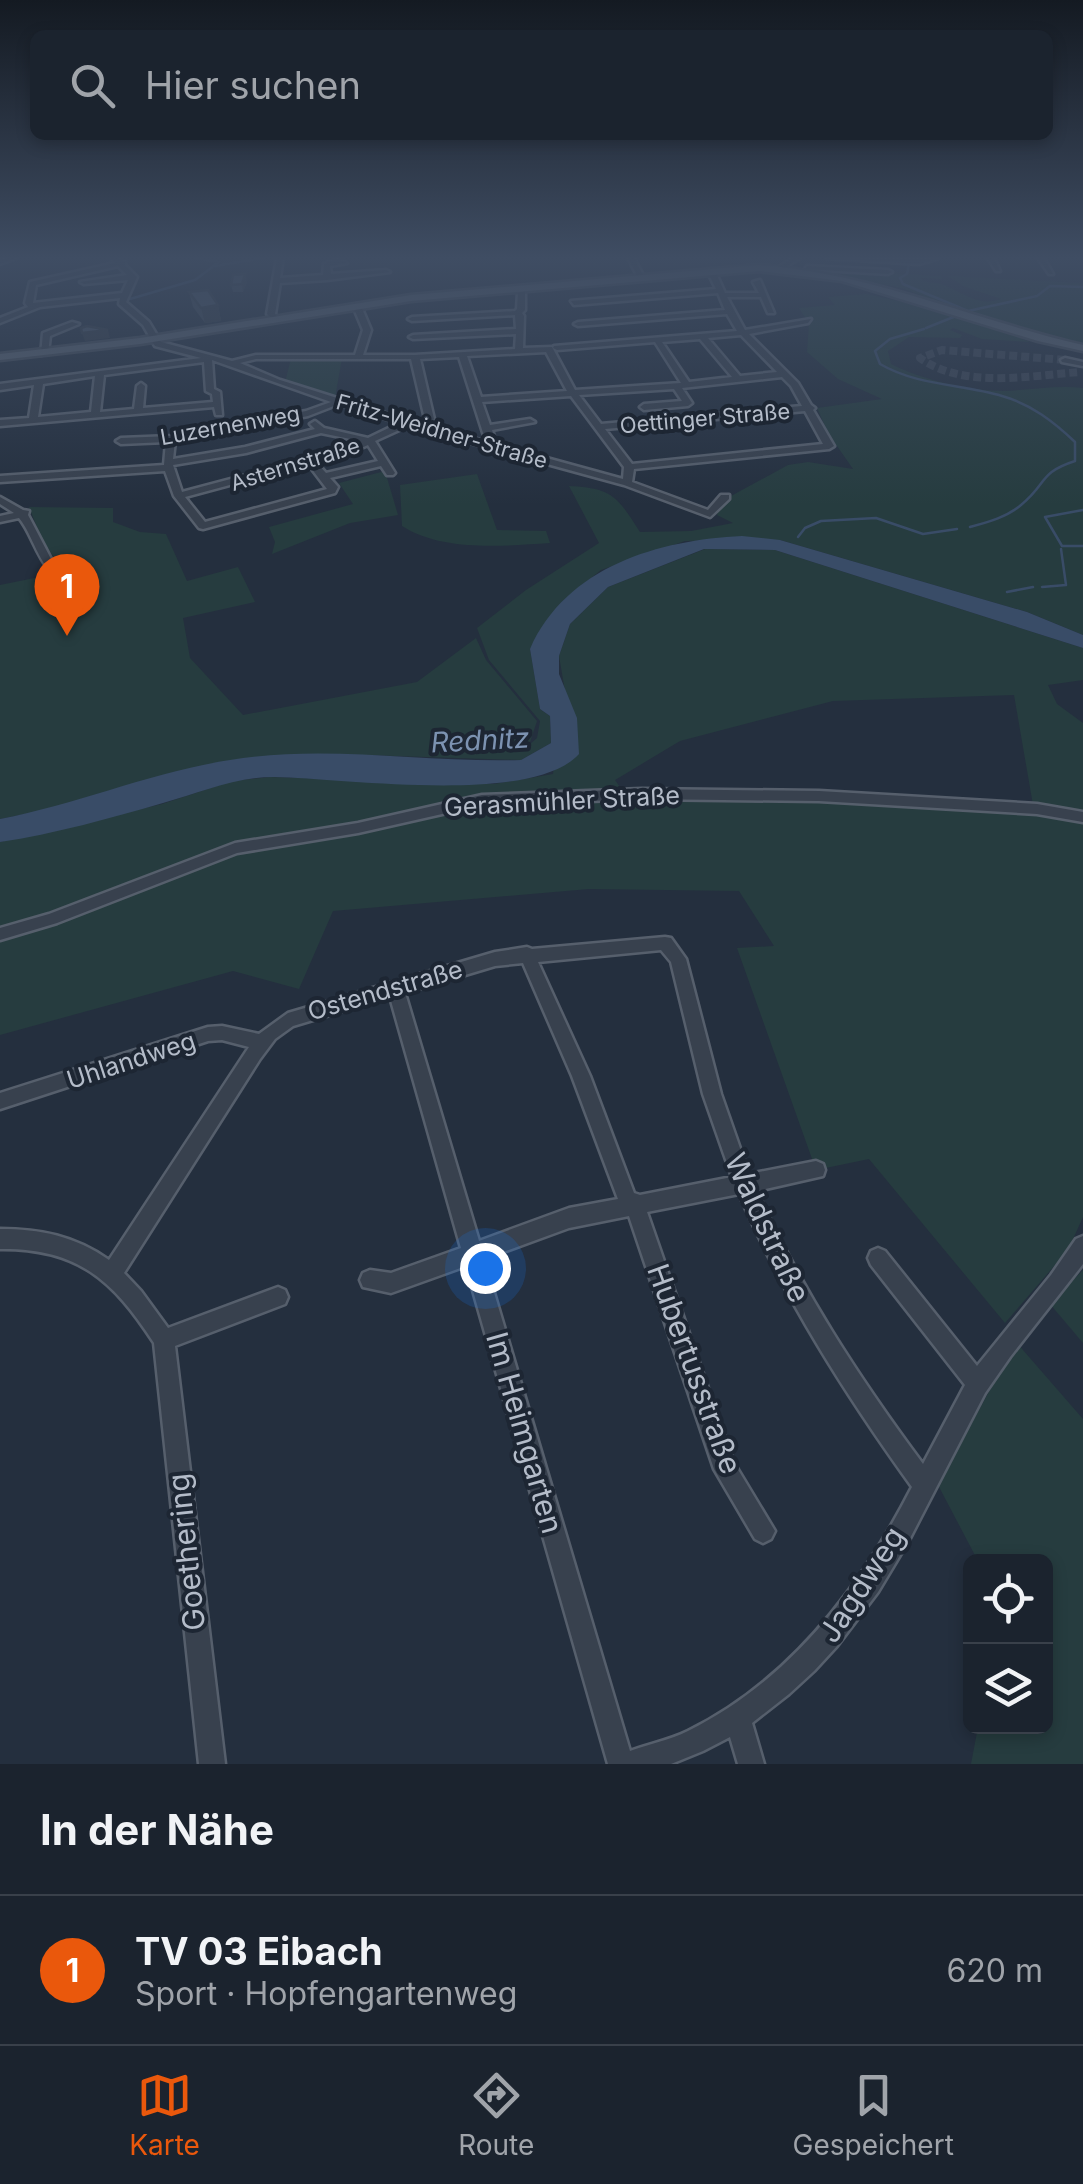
<!DOCTYPE html>
<html lang="de">
<head>
<meta charset="utf-8">
<style>
	:root { --surface:#1b232e; --page:#282f3a; --text:#f1f3f6; --muted:#a0a4aa; --line:#39404a; --accent:#ea580c }
	body { margin:0; font-family:Inter,sans-serif; background:var(--page); color:var(--text) }
	.controls { position:absolute; right:30px; bottom:30px; display:grid; overflow:hidden; border-radius:15px; box-shadow:0 5px 15px #0003 }
	.controls button { width:90px; height:90px; display:grid; place-items:center; padding:0; border:0; border-bottom:2px solid var(--line); background:var(--surface); color:var(--text); font:50px sans-serif }
	.you { position:absolute; left:485px; top:1268px; width:35px; height:35px; margin:-25px; border:8px solid #fff; border-radius:50%; background:#1a73e8; box-shadow:0 0 0 15px #1a73e833 }
	.badge { display:grid; place-items:center; width:65px; height:65px; border-radius:50%; background:var(--accent); color:#fff; font-size:32px; font-weight:700 }
	.pin { position:absolute; translate:-50% -82px; filter:drop-shadow(0 2px 5px #0008) }
	.pin::after { content:''; position:absolute; top:52px; width:35px; height:30px; background:inherit; clip-path:polygon(0 0,100% 0,50% 100%) }
	.list { margin:0; padding:0; list-style:none }
	h2 { display:flex; justify-content:space-between; align-items:center; height:130px; margin:0; padding:0 40px; font-size:42px }
	h2 small { font-size:32px; font-weight:400; color:var(--muted) }
	.list li { display:grid; grid-template-columns:65px 1fr auto; gap:30px; align-items:center; box-sizing:border-box; height:150px; padding:0 40px; border-top:2px solid var(--line) }
	.list b { display:block; font-size:38px; white-space:nowrap }
	.list p { margin:0; font-size:32px; white-space:nowrap; color:var(--muted) }
	.list em { font-size:32px; font-style:normal; color:var(--muted) }
	.icon { flex:none; width:55px; height:55px; fill:none; stroke:currentColor; stroke-width:2; stroke-linecap:round; stroke-linejoin:round }
	.map { position:relative; flex:none; width:1083px; height:1764px; overflow:hidden }
	.search { position:absolute; background:var(--surface); box-shadow:0 5px 15px #0003; left:30px; right:30px; top:30px; height:110px; display:flex; align-items:center; gap:25px; box-sizing:border-box; padding:0 35px; border-radius:15px; color:var(--muted); font-size:38px }
	.sheet { height:280px; background:var(--surface) }
	nav { display:flex; justify-content:space-around; align-items:center; box-sizing:border-box; height:140px; border-top:2px solid var(--line); background:var(--surface); font-size:28px; color:var(--muted) }
	nav a { display:grid; justify-items:center; gap:5px }
	nav .on { color:var(--accent) }
	.map>svg:first-child { display:block }
	.green { fill:#263c3f; fill-rule:evenodd }
	.water { fill:#394c67 }
	.lines { fill:none; stroke-linecap:round; stroke-linejoin:round }
	.stream { stroke:#394c67; stroke-width:2.5 }
	.minor-tunnel { stroke:#3a4453; stroke-width:8; stroke-dasharray:8 4; stroke-linecap:butt }
	.minor-casing { stroke:#565f6c; stroke-width:5 }
	.major-casing { stroke:#414a57; stroke-width:5 }
	.minor { fill:#38414e; fill-rule:evenodd }
	.major { fill:#56606e; fill-rule:evenodd }
	.wall { fill:#3b4654 }
	.shaded-wall { fill:#303945 }
	.building { fill:#455162; stroke:#303945; stroke-width:2.5 }
	.labels { text-anchor:middle; stroke-width:8; stroke-linejoin:round; paint-order:stroke }
	.far-street-label { font-size:22px; fill:#b4bcc9; stroke:#1d2633 }
	.street-label { font-size:25px; fill:#b4bcc9; stroke:#1d2633 }
	.water-label { font-size:28px; font-style:italic; fill:#7c92b1; stroke:#1d2633 }
	.near-street-label { font-size:30px; fill:#b4bcc9; stroke:#1d2633 }
</style>
</head>
<body>
<div class="map">
<svg width="1083" height="1764" viewBox="0 0 1083 1764">
	<rect width="100%" height="100%" fill="#242f3e"/>
	<g class="green">
		<path d="M794,268L940,276L943,279L920,278C929,285 935,281 944,285C964,293 978,307 1001,299L963,286L948,276L1083,283V343L1020,333L1022,339L1030,342L982,339L953,328L950,330L962,335L960,338L909,337L888,351L891,364C923,380 969,391 1005,391C1031,390 1057,385 1083,388V635L1027,612L780,540L685,541L601,570L563,601L530,649L540,709L550,716L551,743L521,760L363,755L193,768L51,809L0,819V585L64,572L42,540L29,507L113,508V522L140,532L166,534L187,581L238,567L255,602L183,618L190,658L243,715L417,682L476,638L486,660L537,721L529,745L537,738L540,721L489,660L477,628L526,590L599,543L569,486C612,488 617,496 640,532L691,531L733,523L717,515L720,502L788,465L808,462L853,469L828,433L817,408L882,399L838,379L807,352L809,324L799,308L835,305L828,297L867,294L907,303L921,299L955,309L902,288Z"/>
		<polygon points="342,358 335,398 285,382 291,359"/>
		<polygon points="385,471 398,515 350,523 272,554 275,542 269,527 353,504 339,483"/>
		<path d="M477,474L497,530L546,531L550,543C503,546 443,552 402,526L400,485Z"/>
		<path d="M705,549L775,550L1083,648V680L1048,685L1057,704L1083,723V1217L1068,1250L1005,1323L869,1159L816,1170L737,948L774,946L739,891L589,889L333,911L299,989L233,971L0,1035V842L162,804L232,781L270,777L494,784L553,774L565,691L559,656L570,624L608,587ZM1014,695L1033,805L627,797L615,780L680,741L833,701Z"/>
		<polygon points="1083,1270 1083,1343 1050,1304"/>
		<polygon points="1016,1342 1083,1419 1083,1764 971,1764 978,1727 1046,1726 1046,1562 978,1561 938,1485"/>
	</g>
	<path class="water" d="M742,536L780,540L1027,612L1083,635V648L775,550L704,549L608,587L570,624L559,656V674L577,718L579,754C532,806 344,778 274,777C235,777 200,793 163,803C111,818 54,834 0,842V819C78,804 152,772 230,760C326,744 424,763 521,760L551,743L550,716L540,709L530,649C567,566 659,540 742,536Z"/>
	<g class="lines">
		<g class="stream">
			<polyline points="909,264 907,274 900,278 903,284 968,311 1037,296 1050,286 1083,287"/>
			<polyline points="215,266 263,258"/>
			<polyline points="130,299 195,280 219,262 195,258"/>
			<polyline points="926,328 956,316"/>
			<path d="M924,329L890,339L875,351L880,364C918,386 961,384 1002,396C1031,404 1054,422 1075,442V461C1038,473 1048,483 1021,505C1007,517 988,522 970,527"/>
			<polyline points="1083,510 1045,517 1062,546 1083,546"/>
			<polyline points="798,537 805,528 821,521 876,518 923,534 957,529"/>
			<polyline points="1042,587 1066,585 1061,549"/>
			<polyline points="1007,592 1033,587"/>
		</g>
		<path class="minor-tunnel" d="M1065,360L942,350L920,358C963,389 1029,376 1079,372"/>
		<g class="minor-casing">
			<g id="minor">
				<polygon points="7,258 16,258 0,264 0,260"/>
				<path d="M111,258H117L125,262V265L137,277L126,302L149,322L161,342L232,361L256,355H355L363,330L353,306L357,304L361,306L371,330L363,355H415L515,349L516,334L413,339L409,337L413,335L516,329L515,315L412,321L408,319L412,317L515,311L517,309L518,293L525,291V310L522,313L524,316L523,348L552,347L575,390L681,383L655,342L557,350L553,348L554,346L737,331L727,314L578,326L574,324L578,322L725,310L718,293L574,305L571,301L716,289L707,271L711,269L715,271L725,293H759L753,282L760,280L774,313H768L761,297H727L745,330L811,319L808,323L749,334L798,383L811,405L815,408L813,410L834,446L829,449L634,469L632,482L708,510L721,495H729V499L710,517L624,485L408,426L375,441L395,473L393,475H387L381,466L330,478L338,487L335,493L203,529L199,528L174,496L165,471L0,482V476L164,465L166,442L121,444L116,441L121,438L171,436L306,411L331,402L212,360L214,389L220,392L222,415H216L214,407L0,426V420L29,418L34,385L0,390V384L201,358L155,346L143,325L119,304L120,298L40,307L0,323V318L28,307L25,303L30,282L115,263ZM118,266L127,275L80,282L84,284L128,280L122,293L33,303L36,285ZM741,335L777,372L740,376L708,338ZM700,339L732,377L689,382L662,342ZM546,352L567,391L481,397L467,356ZM459,357L485,439L484,441L428,426L434,419L420,359ZM256,359H411L425,419L420,424L410,421L280,380L240,363ZM204,362L206,391L212,394L213,402L143,408L145,386L141,383L137,386L134,409L100,412L104,375ZM95,376L91,412L38,417L43,384ZM782,377L791,386L802,406L601,424L579,395L674,389L682,401L644,404L640,407L644,410L688,406L692,403L682,388ZM571,396L624,467L623,479L492,443L495,439L492,430L535,422L530,419L490,425L482,402ZM339,404L399,423L368,438L324,428L315,421L310,424L315,429L245,447L173,459L175,441L308,416ZM805,411L823,444L632,464L605,429ZM321,433L360,441L344,449L182,492L173,465L246,453ZM368,445L378,461L326,473L316,462L350,453ZM308,464L327,489L205,522L185,497Z"/>
				<path d="M277,258H283L280,278L323,275L324,264C329,260 342,259 347,263L330,266L331,274L386,270L390,272L327,280L280,283L275,314L279,319L275,321L267,314Z"/>
				<polygon points="628,258 634,258 645,279 639,279"/>
				<polygon points="793,258 800,258 781,270 777,270 777,268"/>
				<polygon points="826,258 919,260 939,258 919,264"/>
				<polygon points="988,258 994,258 1000,271 996,271"/>
				<polygon points="1038,258 1044,258 1053,274 1049,274"/>
				<polygon points="807,266 888,270 892,272 888,274 805,269"/>
				<polygon points="72,322 79,324 50,336 48,353 41,355 43,333"/>
				<polygon points="1065,358 1083,362 1083,366 1062,362 1061,360"/>
				<path d="M0,497L23,510L29,511L28,515L51,559L75,578V582C41,582 36,538 19,518L0,522V516L14,513L0,504Z"/>
				<polygon points="642,789 819,791 1037,804 1083,812 1083,822 1037,814 819,801 642,799 482,805 358,833 237,853 57,923 0,940 0,928 49,914 235,843 358,823 482,795"/>
				<path d="M665,937L671,938L686,959L721,1094L749,1174L816,1161L823,1164L825,1170L823,1176L757,1191C801,1289 859,1378 923,1464L965,1385L871,1265L868,1258L871,1251L878,1248L885,1251L977,1366L1051,1275L1076,1239L1083,1236V1264L1010,1357L985,1393L908,1542L878,1592L837,1646L814,1671L789,1694L752,1723L764,1764H738L730,1737L703,1751L671,1764H608L466,1266L391,1293L363,1287L360,1280L363,1273L370,1270L391,1273L461,1248L390,997L293,1026L275,1039L260,1059L124,1273L141,1291L168,1328L278,1287L285,1290L288,1297L285,1304L175,1346L225,1764H199L154,1343C113,1280 78,1248 0,1249V1229C40,1229 75,1236 109,1260L249,1047L222,1040L208,1041L0,1109V1093L208,1027L222,1026L259,1034L288,1013L495,952L527,947L532,949ZM661,950L671,962L703,1094L732,1177L640,1195L634,1193L590,1076L538,962ZM523,963L572,1076L618,1199L569,1208L479,1241L405,993L495,966ZM739,1194C785,1299 845,1394 912,1487C861,1587 791,1680 688,1731C670,1740 649,1744 630,1751L484,1259L569,1228L629,1216L714,1469L755,1539L763,1543L771,1539L775,1531L734,1463L647,1212Z"/>
			</g>
		</g>
		<g class="major-casing">
			<path id="major" d="M759,265C872,273 974,320 1083,345V351L1038,341L842,281L759,271L411,301L140,344L0,360V354L140,338L411,295Z"/>
		</g>
		<use href="#minor" class="minor"/>
		<use href="#major" class="major"/>
	</g>
	<g class="wall">
		<polygon points="247,282 243,292 233,292 231,285"/>
		<polygon points="189,292 218,305 221,321 205,323 193,307"/>
	</g>
	<g class="shaded-wall">
		<polygon points="245,274 247,282 243,292 242,284"/>
		<polygon points="218,305 221,321 205,323 201,308"/>
		<polygon points="108,330 110,338 85,341 82,333"/>
	</g>
	<g class="building">
		<polygon points="245,274 242,284 231,285 233,275"/>
		<polygon points="208,290 218,305 201,308 189,292"/>
		<polygon points="87,326 108,330 82,333 81,328"/>
	</g>
	<linearGradient id="sky" x2="0" y2="1"><stop stop-color="#141a22"/><stop offset="0.51" stop-color="#3f4d63"/><stop offset="1" stop-color="#3f4d63" stop-opacity="0"/></linearGradient>
	<rect width="1083" height="505" fill="url(#sky)"/>
	<g class="labels">
		<g class="far-street-label">
			<text transform="translate(705 418) rotate(-5)" y="8">Oettinger Straße</text>
			<text transform="translate(230 425) rotate(-10)" y="8">Luzernenweg</text>
			<text transform="translate(442 431) rotate(16)" y="8">Fritz-Weidner-Straße</text>
			<text transform="translate(295 464) rotate(-17)" y="8">Asternstraße</text>
		</g>
		<g class="street-label">
			<text transform="translate(562 801) rotate(-3)" y="9">Gerasmühler Straße</text>
			<text transform="translate(385 990) rotate(-16)" y="9">Ostendstraße</text>
			<text transform="translate(131 1060) rotate(-18)" y="9">Uhlandweg</text>
		</g>
		<g class="water-label">
			<text transform="translate(480 740) rotate(-3)" y="10">Rednitz</text>
		</g>
		<g class="near-street-label">
			<text transform="translate(767 1228) rotate(65)" y="10">Waldstraße</text>
			<text transform="translate(694 1369) rotate(70)" y="10">Hubertusstraße</text>
			<text transform="translate(524 1433) rotate(74)" y="10">Im Heimgarten</text>
			<text transform="translate(187 1552) rotate(-96)" y="10">Goethering</text>
			<text transform="translate(862 1585) rotate(-57)" y="10">Jagdweg</text>
		</g>
	</g>
</svg>
<div class="controls">
<button><svg class="icon" aria-label="locate" viewBox="0 0 24 24"><circle cx="12" cy="12" r="6"/><path d="M12 2v4M12 18v4M2 12h4M18 12h4"/></svg></button>
<button><svg class="icon" aria-label="layers" viewBox="0 0 24 24"><path d="M12 4l9 5-9 5-9-5zM3 14l9 5 9-5"/></svg></button>
</div>
<div class="you"></div>
<div class="pin badge" style="left:67px;top:636px">1</div>
<div class="search"><svg class="icon" aria-label="search" viewBox="0 0 24 24"><circle cx="10" cy="10" r="6"/><path d="M15 15l6 6"/></svg>Hier suchen</div>
</div>
<section class="sheet">
<h2>In der Nähe<small></small></h2>
<ul class="list">
<li><span class="badge">1</span><div><b>TV 03 Eibach</b><p>Sport · Hopfengartenweg</p></div><em>620 m</em></li>
</ul>
</section>
<nav>
<a class="on"><svg class="icon" aria-label="map" viewBox="0 0 24 24"><path d="M3 6l6-2 6 2 6-2v14l-6 2-6-2-6 2zM9 4v14M15 6v14"/></svg>Karte</a>
<a><svg class="icon" aria-label="directions" viewBox="0 0 24 24"><path d="M12 3l9 9-9 9-9-9zM9 14v-3h6M13 9l2 2-2 2"/></svg>Route</a>
<a><svg class="icon" aria-label="saved" viewBox="0 0 24 24"><path d="M7 4h10v16l-5-4-5 4z"/></svg>Gespeichert</a>
</nav>
</body>
</html>
